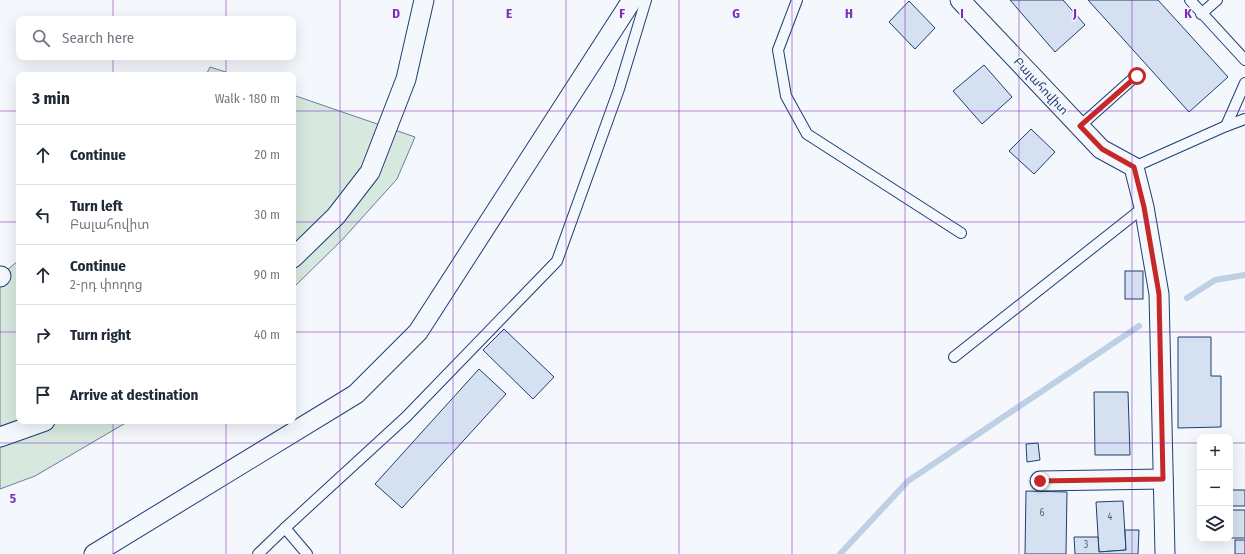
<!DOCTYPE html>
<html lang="en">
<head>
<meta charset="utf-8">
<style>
	:root { --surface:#fff; --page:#f2f2f3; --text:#1f2937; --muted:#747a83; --line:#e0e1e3 }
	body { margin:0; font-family:"Fira Sans Condensed","Noto Sans Armenian",sans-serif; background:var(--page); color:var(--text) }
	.controls { position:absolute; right:12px; bottom:12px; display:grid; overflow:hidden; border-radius:8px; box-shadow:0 4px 16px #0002 }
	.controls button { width:36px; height:36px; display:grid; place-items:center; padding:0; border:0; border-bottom:1px solid var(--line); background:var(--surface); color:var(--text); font:20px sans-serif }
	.stop { position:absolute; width:12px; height:12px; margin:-9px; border:3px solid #c62828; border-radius:50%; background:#fff }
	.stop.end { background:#c62828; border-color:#fff; box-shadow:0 1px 4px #0008 }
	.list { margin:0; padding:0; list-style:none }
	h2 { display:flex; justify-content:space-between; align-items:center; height:52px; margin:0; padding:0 16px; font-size:17px }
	h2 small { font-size:13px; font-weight:400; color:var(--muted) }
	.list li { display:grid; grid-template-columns:26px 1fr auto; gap:12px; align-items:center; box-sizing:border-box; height:60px; padding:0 16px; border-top:1px solid var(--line) }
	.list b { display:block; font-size:15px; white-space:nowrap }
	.list p { margin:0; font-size:13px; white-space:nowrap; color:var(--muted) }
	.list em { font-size:13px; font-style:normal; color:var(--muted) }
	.icon { flex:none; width:22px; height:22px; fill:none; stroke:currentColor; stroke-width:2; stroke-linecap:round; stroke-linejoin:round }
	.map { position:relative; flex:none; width:1245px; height:554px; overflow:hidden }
	.search { position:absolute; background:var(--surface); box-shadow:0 4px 16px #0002; left:16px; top:16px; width:280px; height:44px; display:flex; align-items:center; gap:10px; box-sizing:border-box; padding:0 14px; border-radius:8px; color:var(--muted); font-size:15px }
	.panel { position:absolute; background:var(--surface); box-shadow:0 4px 16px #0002; left:16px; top:72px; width:280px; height:352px; border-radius:8px }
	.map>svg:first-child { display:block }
	.green { fill:#d7e8df; stroke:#687fa3 }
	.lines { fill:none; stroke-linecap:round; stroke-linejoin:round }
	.stream { stroke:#bed0e5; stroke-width:6 }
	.building { fill:#d5e0f0; stroke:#1d3f73 }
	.lane-casing { stroke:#1d3f73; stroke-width:12 }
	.street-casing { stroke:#1d3f73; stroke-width:21 }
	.lane { stroke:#f4f7fb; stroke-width:10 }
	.street { stroke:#f4f7fb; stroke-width:19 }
	.route { stroke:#c62828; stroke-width:5 }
	.grid { fill:none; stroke:#7b2cbf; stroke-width:1; stroke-opacity:0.55 }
	.labels { text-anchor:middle; stroke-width:3; stroke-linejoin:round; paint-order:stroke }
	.number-label { font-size:10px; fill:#4b6792 }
	.street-label { font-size:12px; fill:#1d3f73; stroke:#f4f7fb }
	.grid-label { font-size:13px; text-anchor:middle; font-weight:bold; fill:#7b2cbf; stroke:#f4f7fb; stroke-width:3; stroke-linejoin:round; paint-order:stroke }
</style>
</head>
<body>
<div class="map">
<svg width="1245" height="554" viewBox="0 0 1245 554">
	<rect width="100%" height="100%" fill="#f4f7fb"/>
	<g class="green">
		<polygon points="210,67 235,75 206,75"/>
		<polygon points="293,95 415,137 397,179 342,240 293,288"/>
		<polygon points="19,260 19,421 129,421 35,476 0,489 0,276"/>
	</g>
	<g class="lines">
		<g class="stream">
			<polyline points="1187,298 1215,280 1245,275"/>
			<polyline points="840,554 908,481 1139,326"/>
		</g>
	</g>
	<g class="building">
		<polygon points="1010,0 1063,0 1085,25 1055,52"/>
		<polygon points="1088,0 1158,0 1228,77 1189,112"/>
		<polygon points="909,1 935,28 915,49 889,22"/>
		<polygon points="984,65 1012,97 982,124 953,91"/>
		<polygon points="1031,129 1055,152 1034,174 1009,151"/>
		<rect x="1125" y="271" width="18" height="28"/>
		<polygon points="504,329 554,377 533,399 483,350"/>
		<polygon points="1178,337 1211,337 1211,376 1221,376 1221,427 1178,428"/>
		<polygon points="479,369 506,394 402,508 375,484"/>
		<polygon points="1094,392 1128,392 1130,455 1095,455"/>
		<polygon points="1038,443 1040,460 1027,462 1026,444"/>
		<rect x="1230" y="490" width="15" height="16"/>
		<polygon points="1026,491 1067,492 1066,554 1025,554"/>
		<polygon points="1123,501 1126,550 1099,552 1096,502"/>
		<rect x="1230" y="510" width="15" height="28"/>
		<polygon points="1125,530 1139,530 1138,554 1075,554 1074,537 1098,537 1099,552 1126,550"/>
		<rect x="1235" y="540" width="10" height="14"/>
	</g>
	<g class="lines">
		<g class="lane-casing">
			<g id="lane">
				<polyline points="797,0 778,50 786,96 807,134 961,233"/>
				<polyline points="1190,0 1245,60"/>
				<polyline points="1201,14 1217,0"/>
				<polyline points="1080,126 1137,75"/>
				<polyline points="1226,126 1245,83"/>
				<polyline points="1134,167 1226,126 1245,119"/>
				<polyline points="954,357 1144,207"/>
				<polyline points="285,528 307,554"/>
				<polyline points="258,554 285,528 406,417 557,261 619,89 646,0"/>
			</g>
		</g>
		<g class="street-casing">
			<g id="street">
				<polyline points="960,0 1101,149 1134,167 1144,207 1159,294 1165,554"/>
				<polyline points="293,258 336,216 370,172 406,79 424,0"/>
				<polyline points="0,277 1,276"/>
				<polyline points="0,437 45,421"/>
				<polyline points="1040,481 1163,479"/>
				<polyline points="94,554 356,394 418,332 632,0"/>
			</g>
		</g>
		<use href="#lane" class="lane"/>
		<use href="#street" class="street"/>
	</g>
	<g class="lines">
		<polyline class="route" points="1040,481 1163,479 1159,294 1144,207 1134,167 1102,149 1080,126 1137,76"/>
	</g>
	<path class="grid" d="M113,0V19M226,0V19M340,0V554M453,0V554M566,0V554M679,0V554M792,0V554M905,0V554M1019,0V554M1132,0V554M113,57V75M226,57V75M0,111H19M293,111H1245M0,222H19M293,222H1245M0,332H19M293,332H1245M113,421V554M226,421V554M0,443H1200M1230,443H1245"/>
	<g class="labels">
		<g class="number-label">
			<text x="1042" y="516">6</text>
			<text x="1110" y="520">4</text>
			<text x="1086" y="548">3</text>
		</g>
		<g class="street-label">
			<text transform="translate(1041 86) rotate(47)" y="4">Բալահովիտ</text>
		</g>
	</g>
	<g class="grid-label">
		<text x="396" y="18">D</text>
		<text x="509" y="18">E</text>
		<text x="622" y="18">F</text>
		<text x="736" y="18">G</text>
		<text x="849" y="18">H</text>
		<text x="962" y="18">I</text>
		<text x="1075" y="18">J</text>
		<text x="1188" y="18">K</text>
		<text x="13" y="503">5</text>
	</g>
</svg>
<div class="controls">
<button>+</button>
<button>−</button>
<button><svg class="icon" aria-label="layers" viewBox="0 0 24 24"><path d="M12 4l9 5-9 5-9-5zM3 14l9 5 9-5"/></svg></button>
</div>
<div class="stop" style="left:1137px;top:76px"></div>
<div class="stop end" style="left:1040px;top:481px"></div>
<div class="search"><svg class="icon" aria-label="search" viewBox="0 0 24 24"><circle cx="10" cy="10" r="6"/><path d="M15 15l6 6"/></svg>Search here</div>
<section class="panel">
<h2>3 min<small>Walk · 180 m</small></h2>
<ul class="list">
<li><svg class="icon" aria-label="ahead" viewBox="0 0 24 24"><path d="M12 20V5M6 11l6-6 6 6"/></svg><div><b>Continue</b></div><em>20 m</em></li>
<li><svg class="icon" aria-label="left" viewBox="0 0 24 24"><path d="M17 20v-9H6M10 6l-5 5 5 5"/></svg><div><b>Turn left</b><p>Բալահովիտ</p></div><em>30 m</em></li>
<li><svg class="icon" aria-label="ahead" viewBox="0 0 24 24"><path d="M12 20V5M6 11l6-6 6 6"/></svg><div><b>Continue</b><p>2-րդ փողոց</p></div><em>90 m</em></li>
<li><svg class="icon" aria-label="right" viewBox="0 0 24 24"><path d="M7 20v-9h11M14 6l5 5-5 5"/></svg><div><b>Turn right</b></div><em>40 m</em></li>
<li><svg class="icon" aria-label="arrive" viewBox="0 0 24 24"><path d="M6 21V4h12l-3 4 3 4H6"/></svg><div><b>Arrive at destination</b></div></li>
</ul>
</section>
</div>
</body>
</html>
